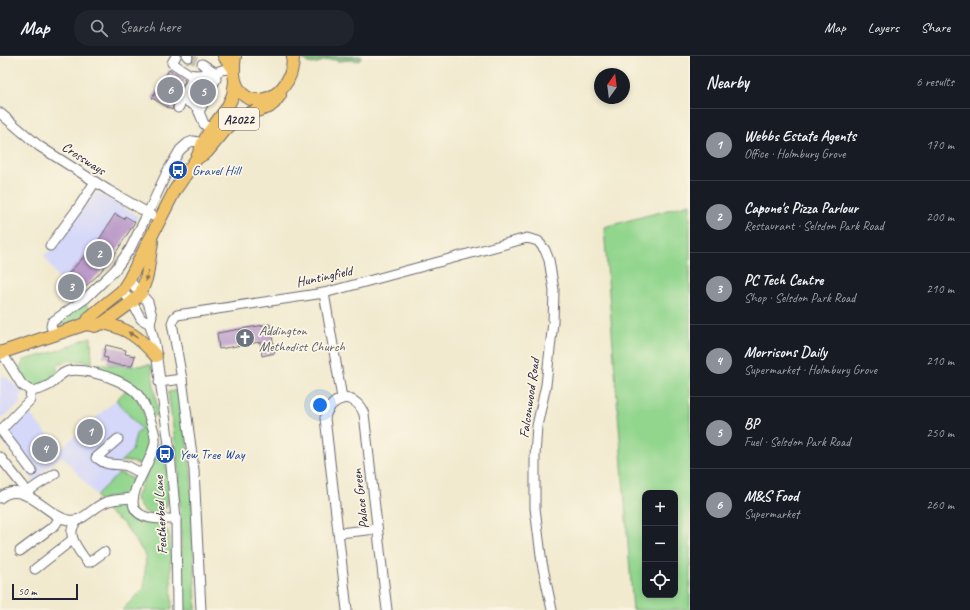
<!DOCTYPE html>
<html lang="en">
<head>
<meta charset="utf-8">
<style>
	:root { --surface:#171b24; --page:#20242c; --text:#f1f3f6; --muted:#9ea1a6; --line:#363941; --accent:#8c9099 }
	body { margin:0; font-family:Caveat,sans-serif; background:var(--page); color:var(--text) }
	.controls { position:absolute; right:12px; bottom:12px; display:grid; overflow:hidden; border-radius:8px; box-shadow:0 2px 6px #0003 }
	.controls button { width:36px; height:36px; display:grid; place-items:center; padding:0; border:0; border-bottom:1px solid var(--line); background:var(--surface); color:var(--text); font:20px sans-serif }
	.compass { position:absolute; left:594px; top:12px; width:36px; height:36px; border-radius:50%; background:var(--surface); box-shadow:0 2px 6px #0003; rotate:14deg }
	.scale { position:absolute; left:12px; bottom:10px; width:66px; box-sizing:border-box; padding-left:4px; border:2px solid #22223b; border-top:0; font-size:11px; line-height:14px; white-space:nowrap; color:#22223b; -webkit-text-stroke:3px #fcf5e5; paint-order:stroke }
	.you { position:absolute; left:320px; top:349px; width:14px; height:14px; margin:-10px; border:3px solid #fff; border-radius:50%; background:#1a73e8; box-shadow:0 0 0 6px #1a73e833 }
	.badge { display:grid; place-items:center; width:26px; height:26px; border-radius:50%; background:var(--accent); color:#fff; font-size:13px; font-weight:700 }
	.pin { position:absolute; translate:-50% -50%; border:2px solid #fff; box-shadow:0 1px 4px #0006 }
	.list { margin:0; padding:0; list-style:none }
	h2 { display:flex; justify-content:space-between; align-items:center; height:52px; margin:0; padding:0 16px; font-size:17px }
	h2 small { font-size:13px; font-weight:400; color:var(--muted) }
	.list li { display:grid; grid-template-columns:26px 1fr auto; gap:12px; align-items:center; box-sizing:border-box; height:72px; padding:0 16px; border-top:1px solid var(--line) }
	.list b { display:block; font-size:15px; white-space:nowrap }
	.list p { margin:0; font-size:13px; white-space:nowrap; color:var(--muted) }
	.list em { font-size:13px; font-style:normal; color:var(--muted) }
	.icon { flex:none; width:22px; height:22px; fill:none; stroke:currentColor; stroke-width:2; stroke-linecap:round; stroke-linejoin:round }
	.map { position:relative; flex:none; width:690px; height:554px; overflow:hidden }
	header { display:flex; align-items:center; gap:24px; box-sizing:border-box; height:56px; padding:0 20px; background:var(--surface); border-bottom:1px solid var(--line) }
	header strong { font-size:19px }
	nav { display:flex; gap:22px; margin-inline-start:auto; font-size:14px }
	.search { width:280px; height:36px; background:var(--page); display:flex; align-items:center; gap:10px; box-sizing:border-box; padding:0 14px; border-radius:16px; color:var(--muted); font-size:15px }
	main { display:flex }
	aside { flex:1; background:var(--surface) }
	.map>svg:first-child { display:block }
	.built { fill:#d5d8f9 }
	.green { fill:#92d58d; stroke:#5a7c64; fill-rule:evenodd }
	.forest { fill:#75b678; stroke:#4c6c5a }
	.building { fill:#bb9bc9 }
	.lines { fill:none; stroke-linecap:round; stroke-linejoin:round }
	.minor-tunnel { stroke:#c8c2b1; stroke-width:9; stroke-dasharray:9 4.5; stroke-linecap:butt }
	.minor-casing { stroke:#6a686f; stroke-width:11 }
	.major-casing { stroke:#6a686f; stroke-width:14 }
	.minor { stroke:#fff; stroke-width:9 }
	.major { stroke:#f1c369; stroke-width:12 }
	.oneway { fill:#8a7252 }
	.labels { text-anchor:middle; stroke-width:3.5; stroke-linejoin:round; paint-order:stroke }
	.shield { fill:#fcf5e5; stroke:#63616e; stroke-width:1 }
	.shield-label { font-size:13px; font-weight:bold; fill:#22223b }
	.street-label { font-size:14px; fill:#22223b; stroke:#fcf5e5 }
	.transit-label { font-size:14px; fill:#164399; stroke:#fcf5e5; text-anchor:start }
	.worship-label { font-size:14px; fill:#5b616d; stroke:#fcf5e5; text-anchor:start }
</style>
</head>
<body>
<header>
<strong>Map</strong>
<div class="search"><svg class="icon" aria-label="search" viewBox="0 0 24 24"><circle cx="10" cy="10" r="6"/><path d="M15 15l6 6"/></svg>Search here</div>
<nav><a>Map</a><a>Layers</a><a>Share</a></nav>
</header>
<main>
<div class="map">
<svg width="690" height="554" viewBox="0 0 690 554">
	<rect width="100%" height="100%" fill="#fcf5e5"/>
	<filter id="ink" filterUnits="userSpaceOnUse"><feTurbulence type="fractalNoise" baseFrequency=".025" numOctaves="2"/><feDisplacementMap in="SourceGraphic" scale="8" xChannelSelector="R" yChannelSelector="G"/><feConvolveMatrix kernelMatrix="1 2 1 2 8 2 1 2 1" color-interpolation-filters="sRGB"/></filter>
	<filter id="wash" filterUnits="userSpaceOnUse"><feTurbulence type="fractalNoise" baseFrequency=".012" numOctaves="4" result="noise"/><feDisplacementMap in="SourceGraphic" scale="16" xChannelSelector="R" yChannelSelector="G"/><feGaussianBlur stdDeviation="0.9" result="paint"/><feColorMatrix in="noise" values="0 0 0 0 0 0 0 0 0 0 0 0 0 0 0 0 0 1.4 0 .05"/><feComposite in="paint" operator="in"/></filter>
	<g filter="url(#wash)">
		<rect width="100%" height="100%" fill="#f1eacf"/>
		<g class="built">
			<polygon points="95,135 138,160 116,197 93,223 73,241 60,225 44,199 56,190"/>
			<polygon points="4,319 22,336 20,348 0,364 0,321"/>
			<polygon points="116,344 141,373 136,378 132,395 120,406 118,418 96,439 62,400 40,417 43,421 35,426 1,382 29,357 60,393"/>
		</g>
		<g class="green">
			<path d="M690,148V554H633L604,171ZM645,437H675V539H645Z"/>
			<path d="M85,247L90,254C79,262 69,267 56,271V268Z"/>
			<path d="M91,281L92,308C77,303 70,302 56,311L58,315C53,321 46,329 38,330C29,331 20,322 20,312C21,309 23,307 24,304C39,300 55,296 70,290C78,287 82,283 91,281Z"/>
			<path d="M98,308L132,310L151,309L158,359L154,360C151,354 150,347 146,342C135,325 116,320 98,315Z"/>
			<path d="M126,334C132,337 137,341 140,347C142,351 143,357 145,362C150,377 156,396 140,408L127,405L120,406L132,395L136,378L141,373L116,344Z"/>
			<polygon points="179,334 191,415 196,554 183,554 179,414 168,336"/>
			<path d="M159,388H163C165,407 170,426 168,445C167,458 150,462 142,453C139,450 137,446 136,442Z"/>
			<path d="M120,417L131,422L132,425L130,435C121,442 109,439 99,445L96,439L118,418Z"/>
			<polygon points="116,447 124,447 129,450 133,456 164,471 168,475 170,482 172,554 122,554 144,532 146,500 124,468 103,452"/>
		</g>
		<path class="forest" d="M304,0H361V3L358,5C351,3 345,5 338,5C335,4 331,3 328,4C320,5 311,12 304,4Z"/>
		<g id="blocks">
			<g class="building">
				<polygon points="169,14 185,24 173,49 172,54 152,42"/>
				<polygon points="115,158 124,163 125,160 135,166 115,198 97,220 73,241 60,225 67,219 97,187"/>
				<polygon points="270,268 275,297 262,300 260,286 219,293 217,277"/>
				<polygon points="106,289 126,294 125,298 135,300 132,310 117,309 107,306 108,302 103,301"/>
			</g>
		</g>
	</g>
	<g filter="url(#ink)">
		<use href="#blocks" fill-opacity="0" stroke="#6a686f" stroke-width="1"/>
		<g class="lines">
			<g class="minor-tunnel">
				<polyline points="188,1 202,8"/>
				<polyline points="196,46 209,25"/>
			</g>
			<g class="minor-casing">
				<g id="minor">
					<polyline points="176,0 172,7 189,18 194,19 215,18 216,23 199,56"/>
					<polyline points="187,0 188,1"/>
					<polyline points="202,8 216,17"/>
					<path d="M212,21C219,13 224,13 234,13"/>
					<polyline points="183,43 194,19"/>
					<polyline points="191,47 206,18"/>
					<polyline points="197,51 204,68 211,74"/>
					<polyline points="178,52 183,43 195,50"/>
					<polyline points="0,57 39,90 108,134 153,160"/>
					<polyline points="50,190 78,152 95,126"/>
					<polyline points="129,224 148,246 152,260 150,268 155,289 169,388 176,463 177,554"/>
					<polyline points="122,235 132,246 141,263 150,268"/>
					<polyline points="324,237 342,342"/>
					<polyline points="54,279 51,270 52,266 86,242 115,214 130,193 148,157 167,116 180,94 188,87 193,85 203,87"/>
					<path d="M2,297L22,329L31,335C38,334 45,332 51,328C57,324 60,317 68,315C81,312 105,319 118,325C136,333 142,341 149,360C151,368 156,377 155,386C153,404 128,435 134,451C139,465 164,463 176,463"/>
					<polyline points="159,326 182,323"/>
					<polyline points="31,335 30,344 1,374 32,415"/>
					<polyline points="0,401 27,435"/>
					<path d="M97,401C105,411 116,407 127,410C132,412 137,415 142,418"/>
					<polyline points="96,402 118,383"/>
					<path d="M25,439C28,434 49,422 55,418"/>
					<path d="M0,442C23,422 48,461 68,464C84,467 92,451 106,446C114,443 124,443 133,442"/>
					<path d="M78,464C63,477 79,494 87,506H90L104,496"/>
					<polyline points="339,477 377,473"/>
					<polyline points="20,495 55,469 60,461"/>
					<polyline points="35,513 72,484"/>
					<polyline points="201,554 194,414 182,323 172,267 174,262 177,259 324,237 527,182 538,185 545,194 549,204 554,234 553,266 546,329 537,370 535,400 535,452 538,476 542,507 552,554"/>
					<path d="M347,554L325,362C331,339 355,335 364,358L387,554"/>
				</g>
			</g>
			<g class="major-casing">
				<g id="major">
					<polyline points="224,0 234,13"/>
					<path d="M235,0C224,64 294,53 293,0"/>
					<polyline points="197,102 207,96 226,73 233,67 250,57 269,51 274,47 280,39"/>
					<path d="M103,267C127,272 140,282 156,300"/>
					<polyline points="86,268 90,261 122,235 129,224 175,134 197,102 203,87 209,76 227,52 233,39 235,26"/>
					<polyline points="0,297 86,268 95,270 103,267 132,246 141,237 147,220 152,186"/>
				</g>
			</g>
			<use href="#minor" class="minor"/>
			<use href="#major" class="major"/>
		</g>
		<defs><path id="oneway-solid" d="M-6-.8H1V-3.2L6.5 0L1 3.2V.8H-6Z"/></defs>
		<g class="oneway">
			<use href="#oneway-solid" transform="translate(147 220) rotate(105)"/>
			<use href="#oneway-solid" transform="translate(133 279) rotate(-147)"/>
		</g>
	</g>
	<defs>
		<g id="bus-disc" transform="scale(1)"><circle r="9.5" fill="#1a4fb4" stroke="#fcf5e5"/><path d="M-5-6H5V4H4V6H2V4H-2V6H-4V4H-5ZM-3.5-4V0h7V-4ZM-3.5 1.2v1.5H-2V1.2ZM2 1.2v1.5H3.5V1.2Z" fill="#fff"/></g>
		<g id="church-disc" transform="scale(1)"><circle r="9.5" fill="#6b7280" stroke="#fcf5e5"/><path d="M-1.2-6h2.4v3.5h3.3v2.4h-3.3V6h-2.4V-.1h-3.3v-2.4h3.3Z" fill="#fff"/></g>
	</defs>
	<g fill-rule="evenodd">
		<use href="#bus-disc" x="178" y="114"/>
		<use href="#church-disc" x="245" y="282"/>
		<use href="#bus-disc" x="165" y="398"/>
	</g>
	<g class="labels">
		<rect class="shield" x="219" y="52" width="40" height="22" rx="3"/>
		<g class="shield-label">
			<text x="239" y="68">A2022</text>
		</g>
		<g class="street-label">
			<text transform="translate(84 102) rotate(33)" y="5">Crossways</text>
			<text transform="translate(324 220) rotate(-12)" y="5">Huntingfield</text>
			<text transform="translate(529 342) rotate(-82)" y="5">Falconwood Road</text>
			<text transform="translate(360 443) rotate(-97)" y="5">Palace Green</text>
			<text transform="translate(160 459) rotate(-93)" y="5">Featherbed Lane</text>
		</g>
		<g class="transit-label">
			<text x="192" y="119">Gravel Hill</text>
			<text x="179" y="403">Yew Tree Way</text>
		</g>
		<g class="worship-label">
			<text x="259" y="279">Addington<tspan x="259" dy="16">Methodist Church</tspan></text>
		</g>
	</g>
</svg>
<div class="controls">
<button>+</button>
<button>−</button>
<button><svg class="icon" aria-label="locate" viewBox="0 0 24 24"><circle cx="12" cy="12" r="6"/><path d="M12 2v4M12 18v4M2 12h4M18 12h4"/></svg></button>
</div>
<svg class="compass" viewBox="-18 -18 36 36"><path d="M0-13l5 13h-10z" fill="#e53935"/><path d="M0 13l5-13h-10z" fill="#9ea1a6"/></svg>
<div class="scale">50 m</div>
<div class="you"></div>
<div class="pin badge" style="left:90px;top:376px">1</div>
<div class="pin badge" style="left:99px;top:198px">2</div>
<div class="pin badge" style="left:71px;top:231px">3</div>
<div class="pin badge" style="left:45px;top:393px">4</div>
<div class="pin badge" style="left:203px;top:36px">5</div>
<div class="pin badge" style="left:170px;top:34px">6</div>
</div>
<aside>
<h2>Nearby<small>6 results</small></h2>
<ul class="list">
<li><span class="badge">1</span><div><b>Webbs Estate Agents</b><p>Office · Holmbury Grove</p></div><em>170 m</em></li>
<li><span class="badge">2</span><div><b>Capone's Pizza Parlour</b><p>Restaurant · Selsdon Park Road</p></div><em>200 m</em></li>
<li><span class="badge">3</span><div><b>PC Tech Centre</b><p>Shop · Selsdon Park Road</p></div><em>210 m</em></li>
<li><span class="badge">4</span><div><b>Morrisons Daily</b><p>Supermarket · Holmbury Grove</p></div><em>210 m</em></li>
<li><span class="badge">5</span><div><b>BP</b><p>Fuel · Selsdon Park Road</p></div><em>250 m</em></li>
<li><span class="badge">6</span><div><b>M&amp;S Food</b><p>Supermarket</p></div><em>260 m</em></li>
</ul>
</aside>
</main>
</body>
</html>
